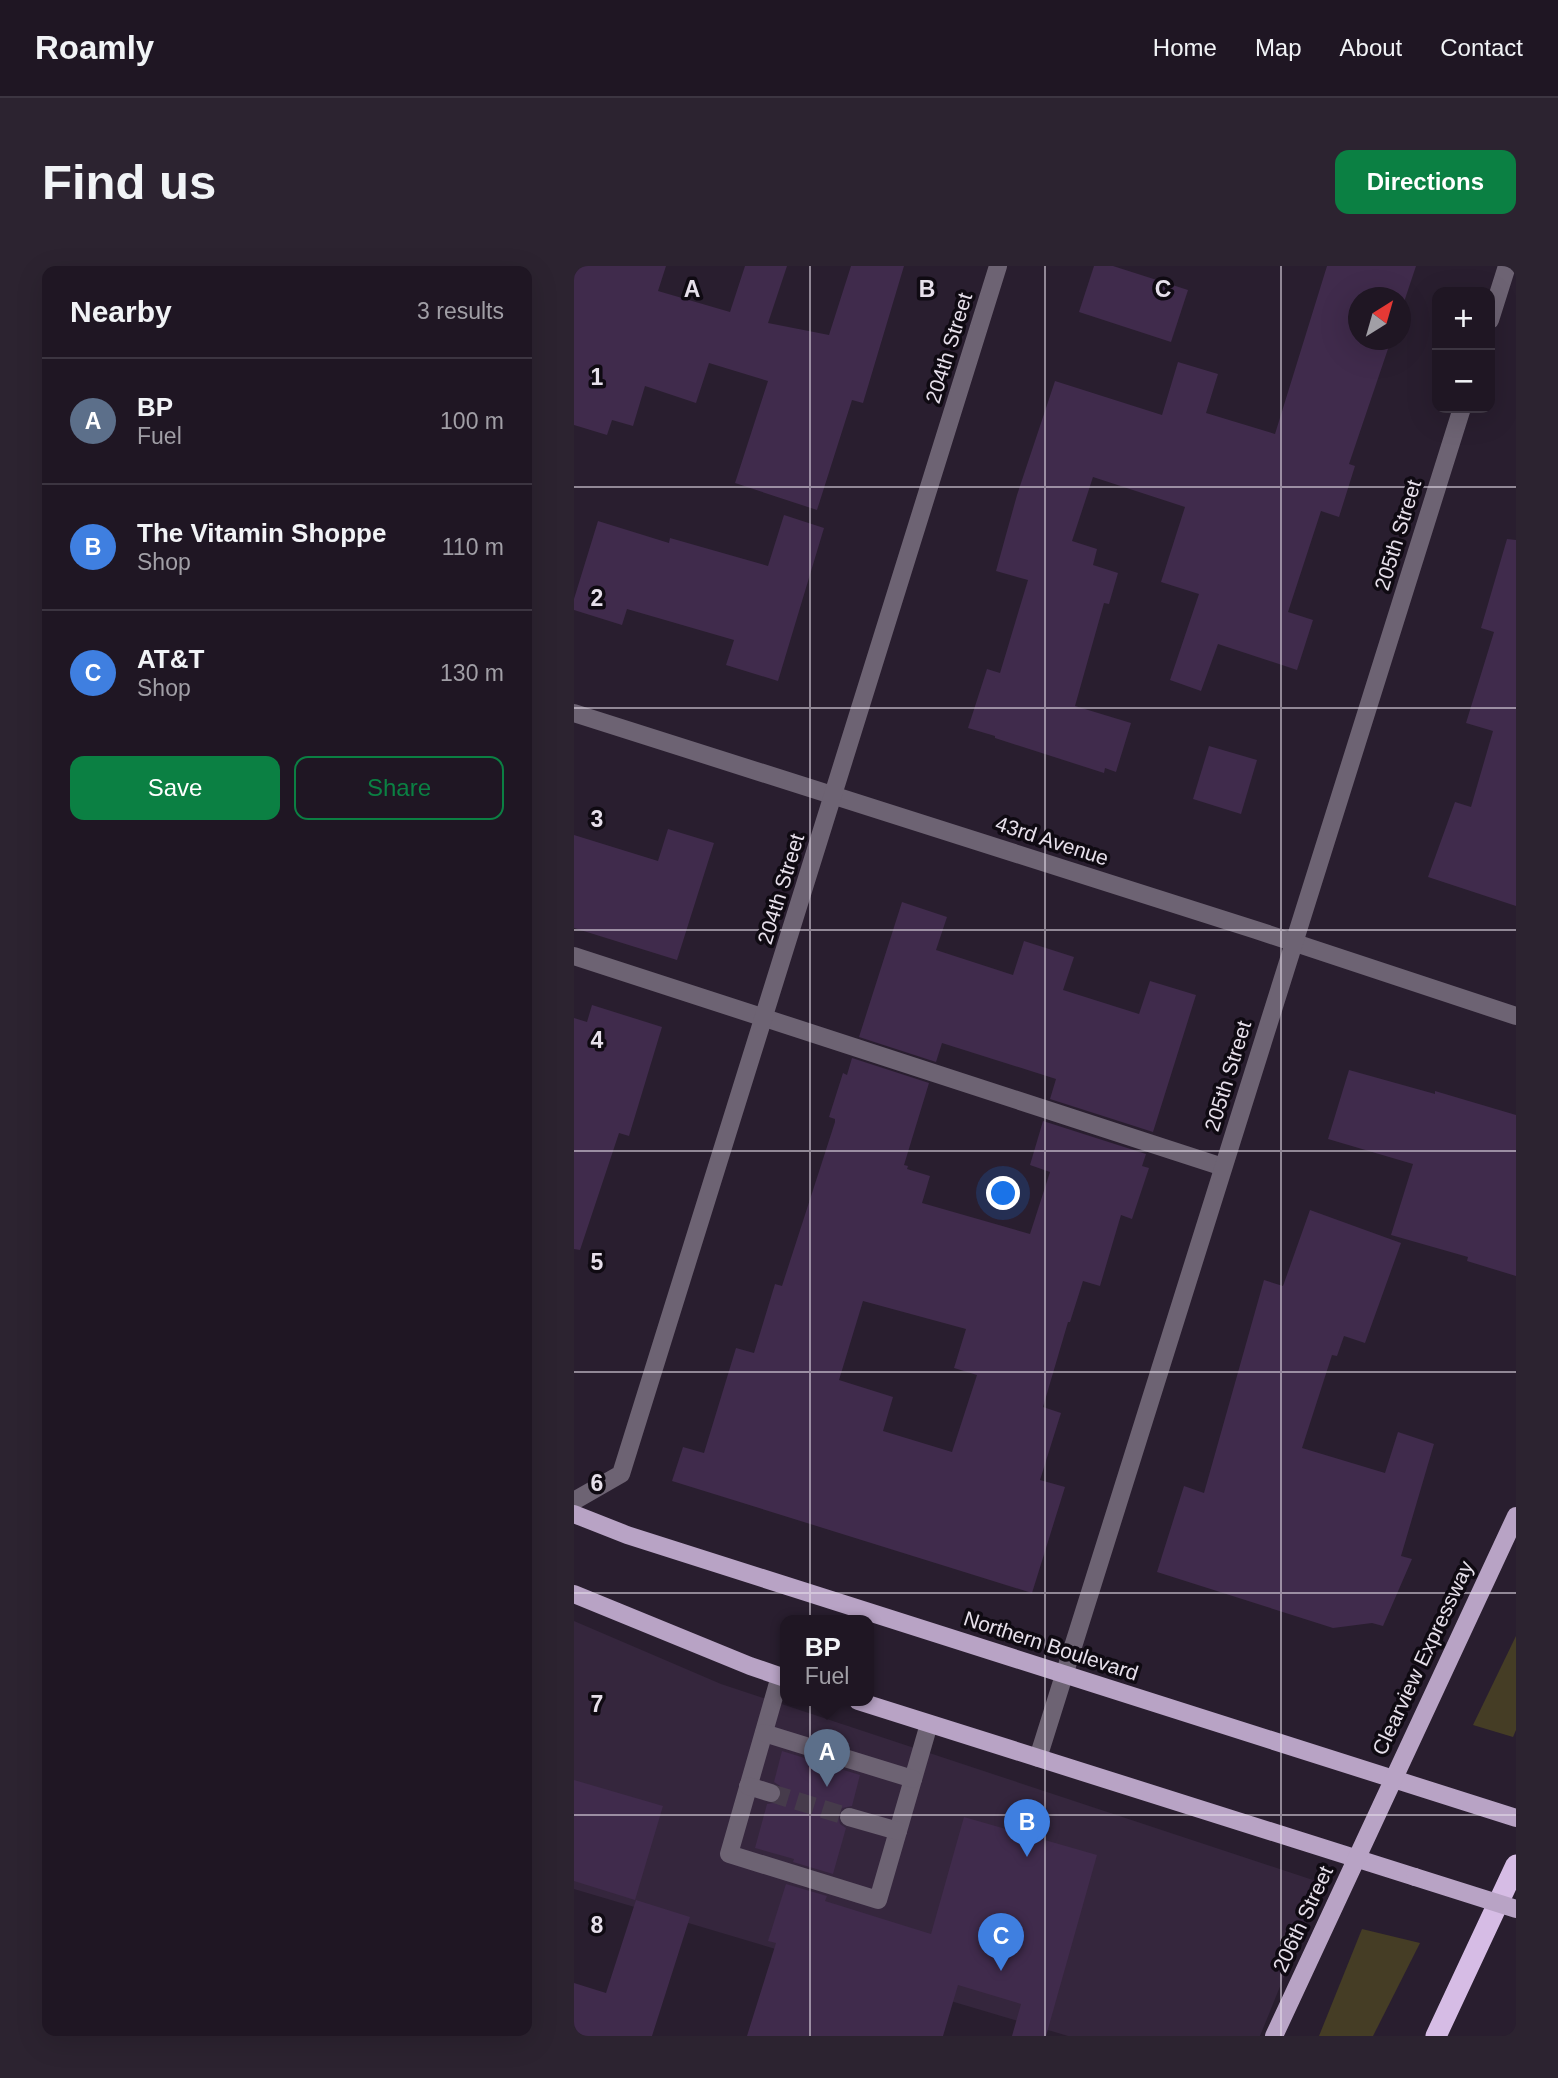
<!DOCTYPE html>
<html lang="en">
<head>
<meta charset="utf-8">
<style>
	:root { --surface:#1f1623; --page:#2c2330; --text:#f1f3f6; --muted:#a19fa6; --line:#3c3541; --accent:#0b8043 }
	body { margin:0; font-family:Helvetica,sans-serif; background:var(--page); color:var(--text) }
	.controls { position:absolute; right:21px; top:21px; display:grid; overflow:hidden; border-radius:14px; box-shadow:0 7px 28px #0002 }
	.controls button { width:63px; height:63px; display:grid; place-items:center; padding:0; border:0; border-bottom:2px solid var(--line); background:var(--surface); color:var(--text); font:35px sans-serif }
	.compass { position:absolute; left:774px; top:21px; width:63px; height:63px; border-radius:50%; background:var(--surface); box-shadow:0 7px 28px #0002; rotate:37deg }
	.you { position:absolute; left:430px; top:928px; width:24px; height:24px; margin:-18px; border:5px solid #fff; border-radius:50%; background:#1a73e8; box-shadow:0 0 0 10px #1a73e833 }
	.badge { display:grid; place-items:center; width:46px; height:46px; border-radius:50%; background:var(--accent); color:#fff; font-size:23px; font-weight:700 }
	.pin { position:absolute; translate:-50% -58px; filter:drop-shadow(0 2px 4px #0008) }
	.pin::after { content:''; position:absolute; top:37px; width:24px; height:21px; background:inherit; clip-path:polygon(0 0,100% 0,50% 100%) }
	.popup { position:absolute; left:206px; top:1349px; width:94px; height:91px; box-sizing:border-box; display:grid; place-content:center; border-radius:14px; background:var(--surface); filter:drop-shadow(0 2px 5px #0005); font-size:23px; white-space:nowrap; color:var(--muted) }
	.popup b { font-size:26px; color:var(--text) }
	.popup::after { content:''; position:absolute; left:50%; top:100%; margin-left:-14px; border:14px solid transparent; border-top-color:var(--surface) }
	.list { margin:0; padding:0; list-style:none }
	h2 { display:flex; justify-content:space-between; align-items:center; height:91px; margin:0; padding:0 28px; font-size:30px }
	h2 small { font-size:23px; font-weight:400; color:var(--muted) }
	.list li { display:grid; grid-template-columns:46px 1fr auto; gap:21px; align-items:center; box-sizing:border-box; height:126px; padding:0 28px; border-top:2px solid var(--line) }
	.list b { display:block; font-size:26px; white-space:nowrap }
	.list p { margin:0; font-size:23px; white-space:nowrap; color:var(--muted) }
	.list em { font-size:23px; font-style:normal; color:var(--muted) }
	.actions { display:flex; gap:14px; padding:21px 28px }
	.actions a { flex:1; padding:16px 0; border:2px solid var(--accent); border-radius:14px; text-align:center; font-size:24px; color:var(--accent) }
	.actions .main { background:var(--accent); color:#fff }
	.map { position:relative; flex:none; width:942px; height:1770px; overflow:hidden; border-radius:14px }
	header { display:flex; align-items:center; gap:42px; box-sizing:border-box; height:98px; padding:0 35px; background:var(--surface); border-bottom:2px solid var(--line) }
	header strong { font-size:33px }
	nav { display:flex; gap:38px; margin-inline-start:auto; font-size:24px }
	.intro { display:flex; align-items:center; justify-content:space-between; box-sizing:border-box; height:168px; padding:0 42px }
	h1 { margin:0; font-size:49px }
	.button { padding:18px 32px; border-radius:14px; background:var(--accent); color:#fff; font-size:24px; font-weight:700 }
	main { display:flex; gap:42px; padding:0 42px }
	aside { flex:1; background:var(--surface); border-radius:14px; box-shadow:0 7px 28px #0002 }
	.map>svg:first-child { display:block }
	.built { fill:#35263d }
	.green { fill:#453d25 }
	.building { fill:#402b4c; fill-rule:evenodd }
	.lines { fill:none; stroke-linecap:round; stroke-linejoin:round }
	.minor-tunnel { stroke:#463b4b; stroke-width:18; stroke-dasharray:18 9; stroke-linecap:butt }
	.minor { stroke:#6d6373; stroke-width:18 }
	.major { stroke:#b8a3c5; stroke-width:18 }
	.highway { stroke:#d6bce5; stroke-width:21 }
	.major-bridge { stroke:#b8a3c5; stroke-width:18 }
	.grid { fill:none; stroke:#e7e0eb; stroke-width:2; stroke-opacity:0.55 }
	.labels { text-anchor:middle; stroke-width:7; stroke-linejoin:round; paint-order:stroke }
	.street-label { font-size:21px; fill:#e7e0eb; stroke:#0f0a12 }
	.grid-label { font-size:23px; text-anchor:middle; font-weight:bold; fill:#e7e0eb; stroke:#0f0a12; stroke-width:7; stroke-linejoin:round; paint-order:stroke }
</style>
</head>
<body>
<header>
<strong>Roamly</strong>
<nav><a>Home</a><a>Map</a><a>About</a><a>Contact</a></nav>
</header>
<div class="intro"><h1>Find us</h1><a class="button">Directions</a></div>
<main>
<aside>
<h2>Nearby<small>3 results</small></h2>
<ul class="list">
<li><span class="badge" style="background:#5c6f8a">A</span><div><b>BP</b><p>Fuel</p></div><em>100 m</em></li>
<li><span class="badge" style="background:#3f7fe0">B</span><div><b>The Vitamin Shoppe</b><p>Shop</p></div><em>110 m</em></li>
<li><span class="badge" style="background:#3f7fe0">C</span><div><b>AT&amp;T</b><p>Shop</p></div><em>130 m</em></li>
</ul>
<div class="actions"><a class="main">Save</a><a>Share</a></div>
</aside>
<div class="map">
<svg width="942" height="1770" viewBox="0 0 942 1770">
	<rect width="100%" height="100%" fill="#291e2f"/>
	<polygon class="built" points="0,1355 147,1418 748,1617 686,1770 494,1770 0,1623"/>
	<g class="green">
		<polygon points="942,1370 942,1464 939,1471 899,1459"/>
		<polygon points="788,1663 846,1677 799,1770 745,1770"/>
	</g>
	<g class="building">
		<polygon points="0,0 92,0 84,25 156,46 171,0 213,0 194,57 255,69 277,0 330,0 289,137 278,134 243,244 161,217 194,115 135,97 122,137 71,120 59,160 38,154 33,169 0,159"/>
		<polygon points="520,0 539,0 614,24 597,76 505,46"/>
		<polygon points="753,0 842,0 827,45 827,32 785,32 785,74 817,74 775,198 781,200 765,251 747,245 714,346 739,354 723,404 644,378 627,425 596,414 625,328 587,316 611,241 519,211 498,275 523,283 519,299 544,307 535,338 530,337 501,440 557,457 542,506 531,502 530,507 421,472 421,470 394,462 413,403 426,407 454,314 422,305 443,229 481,115 588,149 604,96 644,108 632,147 701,168"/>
		<polygon points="210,249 250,262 204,415 152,399 160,374 53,343 48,359 0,344 0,333 24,255 95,277 96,272 194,300"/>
		<polygon points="933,273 942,274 942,640 854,611 881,536 897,541 919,465 892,457 920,366 907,362"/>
		<polygon points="635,480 683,494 667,548 619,533"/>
		<polygon points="94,563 140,577 103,694 0,662 0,569 84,595"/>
		<polygon points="328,636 373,651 362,684 439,709 450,675 500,691 489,724 565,748 576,715 622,729 579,866 476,833 482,813 368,777 362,796 285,771"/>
		<polygon points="18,739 88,761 55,870 45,867 6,984 0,983 0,752 13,756"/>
		<path d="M278,792L355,817L330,899L334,900L333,903L356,910L348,937L456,968L476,906L456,899L469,855L572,888L568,900L575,902L558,953L547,949L526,1020L509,1015L496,1056H494L469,1141L487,1147L466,1214L491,1221L458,1327L98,1215L109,1181L130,1187L162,1082L180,1087L201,1018L208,1020L261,856V853L255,851L269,807L273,809ZM289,1035L392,1063L380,1102L403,1109L378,1186L309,1165L319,1131L265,1114Z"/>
		<polygon points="775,804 861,828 861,825 942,849 942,1010 893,995 894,991 817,969 839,898 754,873"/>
		<polygon points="736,944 827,977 791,1077 770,1070 763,1090 758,1089 728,1182 811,1207 824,1166 860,1178 827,1290 838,1293 809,1360 798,1357 759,1362 583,1306 610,1220 630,1227 690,1014 709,1020"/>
		<polygon points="208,1485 286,1509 278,1540 268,1542 264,1549 266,1558 272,1562 259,1608 219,1596 220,1593 181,1582 193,1538 204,1536 208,1530 206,1520 200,1516"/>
		<polygon points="0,1514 89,1540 61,1634 0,1615"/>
		<polygon points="390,1551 523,1589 472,1770 438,1770 447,1738 384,1719 369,1770 173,1770 202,1677 194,1675 212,1618 253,1630 251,1635 357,1668"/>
		<polygon points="62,1634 116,1651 78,1770 0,1770 0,1717 32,1727"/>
	</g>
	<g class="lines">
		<polyline class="minor-tunnel" points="197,1527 275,1551"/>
		<g class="minor">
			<polyline points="916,54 933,0"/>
			<polyline points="0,447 682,664 942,750"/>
			<polyline points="0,690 649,901"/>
			<polyline points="0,1235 47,1208 424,0"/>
			<polyline points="206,1410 155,1588 304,1634 355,1458"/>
			<polyline points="190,1467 339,1513"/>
			<polyline points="464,1492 888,142"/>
			<polyline points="174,1520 197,1527"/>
			<polyline points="275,1551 324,1565"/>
		</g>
		<g class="major">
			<polyline points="0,1248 53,1269 942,1552"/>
			<polyline points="0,1328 176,1400 211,1412"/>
			<polyline points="284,1435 841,1611"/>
			<polyline points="700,1770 942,1250"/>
		</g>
		<polyline class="highway" points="862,1770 942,1599"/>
		<polyline class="major-bridge" points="841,1611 942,1643"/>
	</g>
	<path class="grid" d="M236,0V1770M471,0V1770M707,0V1770M0,221H942M0,442H942M0,664H942M0,885H942M0,1106H942M0,1327H942M0,1549H942"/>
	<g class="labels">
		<g class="street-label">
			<text transform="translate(375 82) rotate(-73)" y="7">204th Street</text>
			<text transform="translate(824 269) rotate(-73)" y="7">205th Street</text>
			<text transform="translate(478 575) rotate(18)" y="7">43rd Avenue</text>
			<text transform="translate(207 623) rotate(-73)" y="7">204th Street</text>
			<text transform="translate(654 810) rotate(-73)" y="7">205th Street</text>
			<text transform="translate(477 1380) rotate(18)" y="7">Northern Boulevard</text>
			<text transform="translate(849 1392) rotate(-65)" y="7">Clearview Expressway</text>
			<text transform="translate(729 1653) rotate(-65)" y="7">206th Street</text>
		</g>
	</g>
	<g class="grid-label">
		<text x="118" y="31">A</text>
		<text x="353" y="31">B</text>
		<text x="589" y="31">C</text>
		<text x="23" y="119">1</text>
		<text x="23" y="340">2</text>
		<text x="23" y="561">3</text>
		<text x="23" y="782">4</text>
		<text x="23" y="1004">5</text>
		<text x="23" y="1225">6</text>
		<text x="23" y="1446">7</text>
		<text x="23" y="1667">8</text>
	</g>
</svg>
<div class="controls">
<button>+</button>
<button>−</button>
</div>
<svg class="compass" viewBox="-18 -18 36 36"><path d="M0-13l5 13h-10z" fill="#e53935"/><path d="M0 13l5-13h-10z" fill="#a19fa6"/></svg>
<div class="you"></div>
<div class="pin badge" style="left:253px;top:1521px;background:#5c6f8a">A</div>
<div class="popup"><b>BP</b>Fuel</div>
<div class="pin badge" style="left:453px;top:1591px;background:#3f7fe0">B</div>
<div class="pin badge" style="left:427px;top:1705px;background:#3f7fe0">C</div>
</div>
</main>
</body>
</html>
